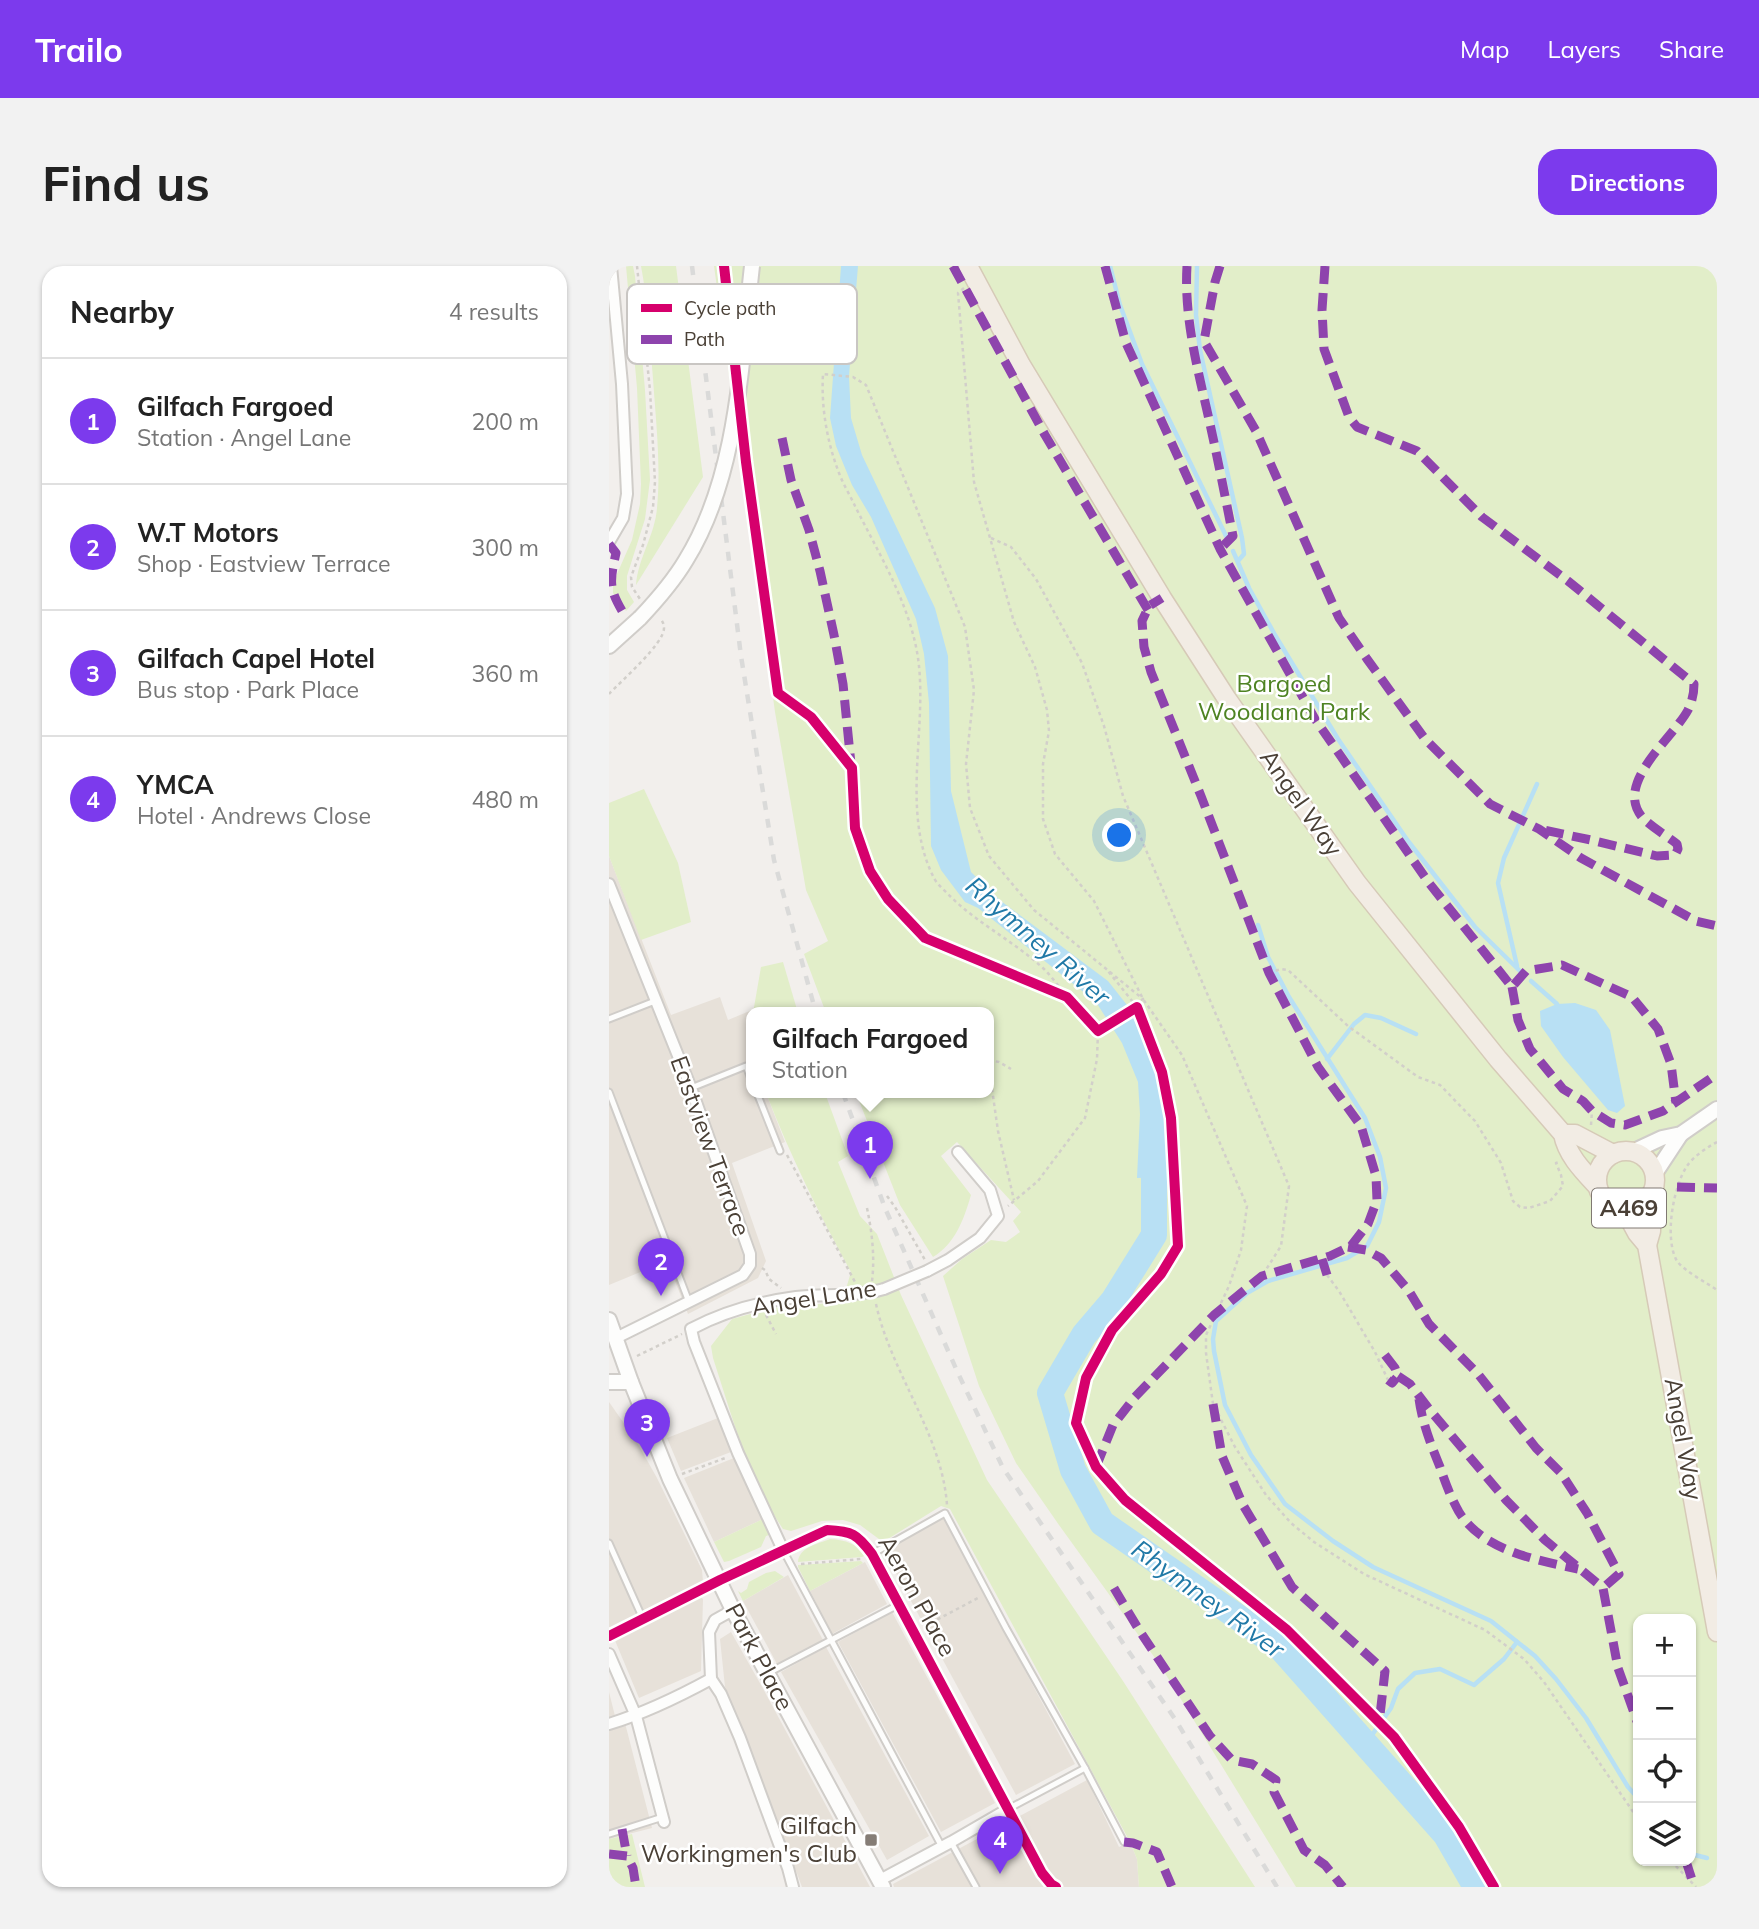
<!DOCTYPE html>
<html lang="en">
<head>
<meta charset="utf-8">
<style>
	:root { --surface:#fff; --page:#f2f2f2; --text:#222; --muted:#767676; --line:#e0e0e0; --accent:#7c3aed }
	body { margin:0; font-family:Mulish,sans-serif; background:var(--page); color:var(--text) }
	.controls { position:absolute; right:21px; bottom:21px; display:grid; overflow:hidden; border-radius:14px; box-shadow:0 2px 5px #0004 }
	.controls button { width:63px; height:63px; display:grid; place-items:center; padding:0; border:0; border-bottom:2px solid var(--line); background:var(--surface); color:var(--text); font:35px sans-serif }
	.you { position:absolute; left:511px; top:570px; width:24px; height:24px; margin:-18px; border:5px solid #fff; border-radius:50%; background:#1a73e8; box-shadow:0 0 0 10px #1a73e833 }
	.badge { display:grid; place-items:center; width:46px; height:46px; border-radius:50%; background:var(--accent); color:#fff; font-size:23px; font-weight:700 }
	.pin { position:absolute; translate:-50% -58px; filter:drop-shadow(0 2px 4px #0008) }
	.pin::after { content:''; position:absolute; top:37px; width:24px; height:21px; background:inherit; clip-path:polygon(0 0,100% 0,50% 100%) }
	.popup { position:absolute; left:137px; top:741px; width:248px; height:91px; box-sizing:border-box; display:grid; place-content:center; border-radius:14px; background:var(--surface); filter:drop-shadow(0 2px 5px #0005); font-size:23px; white-space:nowrap; color:var(--muted) }
	.popup b { font-size:26px; color:var(--text) }
	.popup::after { content:''; position:absolute; left:50%; top:100%; margin-left:-14px; border:14px solid transparent; border-top-color:var(--surface) }
	.list { margin:0; padding:0; list-style:none }
	h2 { display:flex; justify-content:space-between; align-items:center; height:91px; margin:0; padding:0 28px; font-size:30px }
	h2 small { font-size:23px; font-weight:400; color:var(--muted) }
	.list li { display:grid; grid-template-columns:46px 1fr auto; gap:21px; align-items:center; box-sizing:border-box; height:126px; padding:0 28px; border-top:2px solid var(--line) }
	.list b { display:block; font-size:26px; white-space:nowrap }
	.list p { margin:0; font-size:23px; white-space:nowrap; color:var(--muted) }
	.list em { font-size:23px; font-style:normal; color:var(--muted) }
	.icon { flex:none; width:38px; height:38px; fill:none; stroke:currentColor; stroke-width:2; stroke-linecap:round; stroke-linejoin:round }
	.map { position:relative; flex:none; width:1108px; height:1621px; overflow:hidden; border-radius:21px }
	header { display:flex; align-items:center; gap:42px; box-sizing:border-box; height:98px; padding:0 35px; background:var(--accent); color:#fff }
	header strong { font-size:33px }
	nav { display:flex; gap:38px; margin-inline-start:auto; font-size:24px }
	.intro { display:flex; align-items:center; justify-content:space-between; box-sizing:border-box; height:168px; padding:0 42px }
	h1 { margin:0; font-size:49px }
	.button { padding:18px 32px; border-radius:21px; background:var(--accent); color:#fff; font-size:24px; font-weight:700 }
	main { display:flex; gap:42px; padding:0 42px }
	aside { flex:1; background:var(--surface); border-radius:21px; box-shadow:0 2px 5px #0004 }
	.map>svg:first-child { display:block }
	.residential { fill:#e7e1d9 }
	.green { fill:#e2eec9; fill-rule:evenodd }
	.water { fill:#b8e0f4 }
	.lines { fill:none; stroke-linecap:round; stroke-linejoin:round }
	.stream { stroke:#b8e0f4; stroke-width:4.5 }
	.river { stroke:#b8e0f4; stroke-width:26 }
	.service-casing { stroke:#d0cdc9; stroke-width:9 }
	.minor-casing { stroke:#d0cdc9; stroke-width:14 }
	.tertiary-casing { stroke:#d0cdc9; stroke-width:18 }
	.primary-casing { stroke:#d6cab7; stroke-width:21 }
	.path { stroke:#d2cfca; stroke-width:2.5; stroke-dasharray:3.5 3.5; stroke-linecap:butt }
	.service { stroke:#fdfdfc; stroke-width:5 }
	.minor { stroke:#fdfdfc; stroke-width:10 }
	.tertiary { stroke:#fdfdfc; stroke-width:14 }
	.primary { stroke:#f2ece4; stroke-width:18 }
	.rail { stroke:#dadad9; stroke-width:4.5; stroke-dasharray:9 9; stroke-linecap:butt }
	.minor-bridge-casing { stroke:#d0cdc9; stroke-width:14; stroke-linecap:butt }
	.tertiary-bridge-casing { stroke:#d0cdc9; stroke-width:18; stroke-linecap:butt }
	.minor-bridge { stroke:#fdfdfc; stroke-width:10 }
	.tertiary-bridge { stroke:#fdfdfc; stroke-width:14 }
	.quiet { stroke:#8e44ad; stroke-width:9; stroke-dasharray:18 9; stroke-linecap:butt }
	.cycleway-casing { stroke:#fff; stroke-width:15 }
	.cycleway { stroke:#d6006c; stroke-width:10 }
	.poi-dot { fill:#857d76; stroke:#fff; stroke-width:2.5 }
	.labels { text-anchor:middle; stroke-width:5; stroke-linejoin:round; paint-order:stroke }
	.shield { fill:#fff; stroke:#807972; stroke-width:2 }
	.shield-label { font-size:23px; font-weight:bold; fill:#4a4036 }
	.park-label { font-size:24px; fill:#4e8322; stroke:#fff }
	.street-label { font-size:24px; fill:#4a4036; stroke:#fff }
	.poi-label { font-size:24px; fill:#4a4036; stroke:#fff; text-anchor:end }
	.water-label { font-size:26px; font-style:italic; fill:#2079a7; stroke:#fff }
	.key { fill:#fff; stroke:#c9c6c3; stroke-width:2 }
	.key-label { font-size:19px; fill:#4a4036 }
</style>
</head>
<body>
<header>
<strong>Trailo</strong>
<nav><a>Map</a><a>Layers</a><a>Share</a></nav>
</header>
<div class="intro"><h1>Find us</h1><a class="button">Directions</a></div>
<main>
<aside>
<h2>Nearby<small>4 results</small></h2>
<ul class="list">
<li><span class="badge">1</span><div><b>Gilfach Fargoed</b><p>Station · Angel Lane</p></div><em>200 m</em></li>
<li><span class="badge">2</span><div><b>W.T Motors</b><p>Shop · Eastview Terrace</p></div><em>300 m</em></li>
<li><span class="badge">3</span><div><b>Gilfach Capel Hotel</b><p>Bus stop · Park Place</p></div><em>360 m</em></li>
<li><span class="badge">4</span><div><b>YMCA</b><p>Hotel · Andrews Close</p></div><em>480 m</em></li>
</ul>
</aside>
<div class="map">
<svg width="1108" height="1621" viewBox="0 0 1108 1621">
	<rect width="100%" height="100%" fill="#f2efec"/>
	<g class="residential">
		<polygon points="0,590 62,749 111,731 119,754 143,744 144,747 142,747 142,827 157,827 176,876 123,897 157,995 149,1012 79,1048 58,995 0,1019"/>
		<polygon points="0,1136 26,1173 48,1212 93,1304 94,1316 0,1362"/>
		<polygon points="109,1152 122,1186 72,1205 58,1172"/>
		<polygon points="125,1192 154,1253 105,1276 75,1212"/>
		<polygon points="334,1252 466,1498 407,1529 275,1285"/>
		<polygon points="256,1296 278,1338 223,1368 201,1325"/>
		<polygon points="179,1309 214,1374 168,1398 134,1335"/>
		<polygon points="91,1331 94,1333 92,1405 30,1432 5,1372"/>
		<polygon points="283,1346 386,1537 332,1566 229,1376"/>
		<polygon points="122,1366 152,1419 261,1621 193,1621 138,1474 116,1421 111,1373"/>
		<polygon points="217,1381 320,1570 278,1594 172,1406"/>
		<polygon points="0,1426 8,1458 16,1457 43,1562 0,1573"/>
		<polygon points="478,1514 510,1581 521,1576 528,1593 530,1621 285,1621 284,1618"/>
	</g>
	<g class="green">
		<polygon points="17,0 24,0 26,10 36,124 41,214 36,253 18,310 18,324 25,336 17,345 4,327 4,317 23,274 31,238 32,218 28,122"/>
		<path d="M32,0H67L94,211L27,319C29,292 46,269 48,242C52,199 47,156 44,113C41,75 39,37 32,0Z"/>
		<path d="M105,0H1108V1621H687L551,1399L450,1259L407,1197L370,1120L334,1010L353,993L382,974L397,976L411,966L404,955L412,946L348,876L332,890L362,929C355,953 346,978 324,991L291,939L247,827H380V747H217L195,688L219,675L197,624L166,446ZM1029,1353H1082V1595H1029Z"/>
		<polygon points="35,523 69,597 82,656 32,674 0,590 0,537"/>
		<polygon points="174,696 189,747 144,747 152,701"/>
		<path d="M157,827H216L239,890L229,896L251,950L268,968L292,1029L378,1214L514,1415L646,1621H530L528,1593L521,1576L341,1243L332,1240L274,1276L251,1259L234,1254L213,1255L182,1265L174,1263C139,1212 123,1150 104,1092L102,1080L123,1053L163,1042L233,1036L242,1006C210,948 181,889 157,827Z"/>
		<polygon points="154,1253 160,1269 157,1270 152,1281 120,1295 115,1296 105,1276"/>
		<path d="M221,1273C238,1274 246,1278 257,1289L253,1291L189,1296C190,1281 209,1278 221,1273Z"/>
		<polygon points="252,1295 254,1297 201,1325 189,1301 189,1299"/>
		<polygon points="166,1305 175,1311 134,1335 129,1325 132,1327 138,1323 140,1316 157,1307"/>
		<polygon points="23,1568 36,1621 0,1621 0,1573"/>
	</g>
	<g class="water">
		<polygon points="232,0 249,0 240,110 242,152 253,189 326,342 339,390 342,525 362,606 392,635 499,715 522,744 551,812 557,849 558,911 528,912 531,848 529,816 513,777 487,736 369,642 356,636 332,604 322,580 320,437 315,388 307,353 262,251 243,219 227,180 221,152"/>
		<polygon points="966,737 987,744 1001,764 1016,840 1008,847 999,844 954,791 932,760 931,745 948,738"/>
	</g>
	<g class="lines">
		<g class="stream">
			<polyline points="501,0 511,39 533,98 617,270"/>
			<polyline points="588,0 587,49 591,84 633,272 635,288 629,295"/>
			<polyline points="624,285 640,322 666,369 729,473 799,575 866,661 912,706"/>
			<polyline points="649,659 659,691 680,731 756,852 771,891 777,922 770,956 758,980 738,992 659,1015 638,1027 607,1055 604,1073 605,1085 616,1139 642,1189 676,1238 724,1275 764,1301 882,1355 926,1390 947,1413 977,1452 1019,1521 1029,1532"/>
			<polyline points="908,700 889,617 895,592 928,518"/>
			<polyline points="922,715 948,738"/>
			<polyline points="718,793 745,758 756,749 772,752 807,768"/>
			<polyline points="755,1476 763,1469 782,1442 789,1423 806,1407 831,1403 865,1419 895,1393 908,1376"/>
			<polyline points="1082,1588 1098,1592"/>
		</g>
		<polyline class="river" points="545,875 545,969 504,1035 475,1069 441,1127 464,1204 493,1257 669,1379 837,1569 867,1621"/>
		<g class="service-casing">
			<g id="service">
				<polyline points="0,753 46,735"/>
				<polyline points="82,822 137,800 142,813"/>
				<polyline points="0,826 80,1036"/>
				<polyline points="148,827 171,885"/>
				<polyline points="0,1277 34,1353"/>
				<polyline points="174,1284 333,1581"/>
				<polyline points="263,1288 336,1247 397,1362 476,1502 515,1576"/>
				<polyline points="161,1406 289,1339"/>
				<polyline points="399,1543 476,1502"/>
				<polyline points="0,1568 54,1551"/>
				<polyline points="342,1576 367,1621"/>
			</g>
		</g>
		<g class="minor-casing">
			<g id="minor">
				<polyline points="0,276 14,252 18,228 13,118 2,0"/>
				<polyline points="0,618 82,822 141,988 141,999 134,1009 7,1072"/>
				<polyline points="318,1005 339,994 371,972 389,950 381,924 349,886"/>
				<path d="M174,1284L129,1187L85,1076L82,1063C114,1046 150,1036 187,1031C216,1028 246,1031 275,1023"/>
				<polyline points="124,1344 106,1354 100,1366 102,1413 112,1428 131,1472 179,1602 184,1621"/>
				<path d="M0,1370L111,1314L218,1264C243,1265 248,1268 263,1288L433,1607L442,1618L447,1621"/>
				<polyline points="0,1388 27,1450 55,1556"/>
				<path d="M0,1458C36,1447 69,1431 102,1413"/>
				<polyline points="271,1614 342,1576 399,1543"/>
			</g>
		</g>
		<g class="tertiary-casing">
			<g id="tertiary">
				<polyline points="0,380 31,352"/>
				<polyline points="1023,886 1053,872 1072,868 1108,843"/>
				<polyline points="1045,909 1072,868"/>
				<polyline points="0,1054 22,1116 61,1213 124,1344 274,1621"/>
				<polyline points="0,1116 22,1116"/>
			</g>
		</g>
		<g class="primary-casing">
			<g id="primary">
				<path d="M359,0L412,99L553,332L618,433L748,617L889,793L954,868C958,889 974,905 988,920"/>
				<polyline points="954,868 966,868 1004,888"/>
				<circle cx="1017" cy="914" r="29"/>
				<polyline points="1015,943 1028,967 1038,979 1108,1366"/>
				<polyline points="1038,979 1042,965 1042,928"/>
			</g>
		</g>
		<g class="path">
			<polyline points="28,0 41,124 46,216 44,241 34,279 22,311 23,321 31,333"/>
			<polyline points="115,0 122,56"/>
			<polyline points="355,22 349,27 365,216 405,356 426,401 438,444 440,465 434,498 434,553 446,588 485,635 534,733 573,789 638,940 632,984 620,1020 597,1069 597,1087 604,1138 626,1181 657,1229 682,1257 705,1276 755,1308 876,1364 915,1393 935,1416 1029,1553"/>
			<polyline points="135,181 169,427 202,451 243,502 246,562 261,605 279,633 316,672 458,731 489,765 488,793 476,852 429,915 399,940"/>
			<polyline points="382,272 402,281 427,313 473,397 495,460 514,530 680,920 672,980 653,1010"/>
			<path d="M0,428C12,415 55,378 55,362C55,357 53,355 51,352"/>
			<polyline points="660,707 672,703 679,704 739,760 809,811 831,819 866,855 892,897 904,935 911,941 920,942 941,935 954,920 952,909 947,897 950,896"/>
			<path d="M458,731C451,722 443,711 435,703C405,675 367,657 339,628C334,623 328,618 325,612C291,546 319,462 309,392C301,338 270,288 246,240C241,229 234,218 230,207C218,176 212,141 214,108L244,111L257,119L356,361L365,424L357,498L361,542L380,590L425,644L534,733L529,736L531,739L528,741L499,705"/>
			<polyline points="380,794 390,796 402,803"/>
			<polyline points="380,802 389,865 405,934"/>
			<polyline points="982,859 983,845"/>
			<path d="M1108,876C1097,882 1085,890 1078,900C1064,921 1055,973 1068,995C1075,1005 1098,1017 1108,1024"/>
			<polyline points="178,889 246,1016"/>
			<polyline points="278,930 286,941 316,994"/>
			<path d="M258,942C263,966 266,991 263,1015"/>
			<polyline points="153,1002 156,1004 160,1013 172,1022"/>
			<polyline points="718,1009 730,1025 766,1086 779,1114"/>
			<path d="M267,1038C282,1107 333,1168 338,1239"/>
			<polyline points="157,1049 167,1068"/>
			<polyline points="28,1090 73,1068"/>
			<polyline points="73,1208 119,1191"/>
			<polyline points="192,1298 252,1293"/>
			<polyline points="316,1360 369,1332"/>
			<polyline points="1062,1595 1087,1621"/>
		</g>
		<use href="#service" class="service"/>
		<use href="#minor" class="minor"/>
		<use href="#tertiary" class="tertiary"/>
		<use href="#primary" class="primary"/>
		<g class="rail">
			<polyline points="83,0 132,390 165,594 207,747"/>
			<polyline points="234,827 276,942 348,1105 394,1202 566,1453 668,1621"/>
		</g>
		<g class="minor-bridge-casing">
			<polyline id="minor-bridge" points="275,1023 318,1005"/>
		</g>
		<g class="tertiary-bridge-casing">
			<path id="tertiary-bridge" d="M31,352C48,334 64,316 77,294C129,210 132,96 143,0"/>
		</g>
		<use href="#minor-bridge" class="minor-bridge"/>
		<use href="#tertiary-bridge" class="tertiary-bridge"/>
		<g class="quiet">
			<polyline points="344,0 436,169 539,344"/>
			<polyline points="496,0 517,77 611,283 706,453 820,617 903,721 917,705 953,699 1023,731 1049,763 1062,798 1067,837"/>
			<path d="M578,0C575,51 588,100 599,149C608,189 616,230 624,270L611,283"/>
			<polyline points="611,0 606,16 595,75 647,165 730,352 758,393 816,473 881,538 930,563 972,592 1087,655 1108,660"/>
			<path d="M716,0L713,44L715,83L740,151L748,161L808,185L873,251L959,315L1085,418C1085,427 1083,436 1079,444C1064,472 1005,517 1033,551C1041,560 1058,570 1068,578L1069,583L1066,589L1048,590L982,574L930,563"/>
			<polyline points="173,172 182,214 200,264 211,305 225,369 234,418 242,498"/>
			<path d="M0,278L7,287C0,318 0,323 16,350"/>
			<polyline points="903,721 909,754 921,783 954,823 974,835 983,845 1002,857 1016,859 1054,845 1108,808"/>
			<polyline points="1068,921 1108,922"/>
			<polyline points="739,981 757,984 772,992 800,1025 820,1058 869,1108 927,1182 952,1207 978,1247 1010,1308 994,1322"/>
			<polyline points="713,993 718,1009"/>
			<polyline points="776,1089 786,1102 789,1110 783,1117 779,1114"/>
			<polyline points="789,1110 801,1118 820,1143 897,1234 936,1274 994,1322 1009,1402 1029,1458"/>
			<path d="M810,1133C813,1156 822,1179 831,1201C836,1216 842,1232 850,1246C874,1285 928,1294 969,1303"/>
			<polyline points="604,1138 613,1190 634,1239 683,1321 776,1405 771,1449 768,1455"/>
			<polyline points="487,1201 504,1159 526,1131 605,1049 653,1010 721,990 742,980 759,958 768,934 767,910 752,860 709,801 660,707 592,530 542,406 535,381 533,355 540,340 553,332"/>
			<polyline points="505,1322 530,1364 601,1470 623,1494 643,1498 667,1514 665,1526 695,1584 716,1599 734,1621"/>
			<polyline points="13,1563 18,1590"/>
			<polyline points="515,1576 524,1577 548,1586 563,1621"/>
			<polyline points="0,1588 18,1590 24,1602 27,1621"/>
			<polyline points="1077,1595 1084,1617"/>
		</g>
		<g class="cycleway-casing">
			<g id="cycleway">
				<polyline points="115,0 137,196 169,427 202,451 243,502 246,562 261,605 279,633 316,672 458,731 489,765 528,741 553,806 562,852 569,980 552,1008 503,1064 477,1112 467,1157 487,1201 516,1234 678,1364 785,1471 850,1561 885,1621"/>
				<path d="M0,1370L111,1314L218,1264C243,1265 248,1268 263,1288L433,1607L442,1618L447,1621"/>
			</g>
		</g>
		<use href="#cycleway" class="cycleway"/>
	</g>
	<rect class="poi-dot" x="255" y="1567" width="14" height="14" rx="3.5"/>
	<g class="labels">
		<rect class="shield" x="983" y="922.5" width="74" height="39" rx="5"/>
		<g class="shield-label">
			<text x="1020" y="950">A469</text>
		</g>
		<g class="park-label">
			<text x="675" y="426">Bargoed<tspan x="675" dy="28">Woodland Park</tspan></text>
		</g>
		<g class="street-label">
			<text transform="translate(692 537) rotate(55)" y="8">Angel Way</text>
			<text transform="translate(101 880) rotate(70)" y="8">Eastview Terrace</text>
			<text transform="translate(205 1032) rotate(-9)" y="8">Angel Lane</text>
			<text transform="translate(1074 1173) rotate(80)" y="8">Angel Way</text>
			<text transform="translate(308 1330) rotate(61)" y="8">Aeron Place</text>
			<text transform="translate(150 1391) rotate(62)" y="8">Park Place</text>
		</g>
		<g class="poi-label">
			<text x="248" y="1568">Gilfach<tspan x="248" dy="28">Workingmen's Club</tspan></text>
		</g>
		<g class="water-label">
			<text transform="translate(429 675) rotate(41)" y="9">Rhymney River</text>
			<text transform="translate(599 1333) rotate(36)" y="9">Rhymney River</text>
		</g>
	</g>
	<rect x="18" y="18" width="230" height="80" rx="10" class="key"/>
	<rect x="32" y="38" width="31" height="8" fill="#d6006c"/>
	<rect x="32" y="69" width="31" height="9" fill="#8e44ad"/>
	<g class="key-label">
		<text x="75" y="49">Cycle path</text>
		<text x="75" y="80">Path</text>
	</g>
</svg>
<div class="controls">
<button>+</button>
<button>−</button>
<button><svg class="icon" aria-label="locate" viewBox="0 0 24 24"><circle cx="12" cy="12" r="6"/><path d="M12 2v4M12 18v4M2 12h4M18 12h4"/></svg></button>
<button><svg class="icon" aria-label="layers" viewBox="0 0 24 24"><path d="M12 4l9 5-9 5-9-5zM3 14l9 5 9-5"/></svg></button>
</div>
<div class="you"></div>
<div class="pin badge" style="left:261px;top:913px">1</div>
<div class="popup"><b>Gilfach Fargoed</b>Station</div>
<div class="pin badge" style="left:52px;top:1030px">2</div>
<div class="pin badge" style="left:38px;top:1191px">3</div>
<div class="pin badge" style="left:391px;top:1608px">4</div>
</div>
</main>
</body>
</html>
